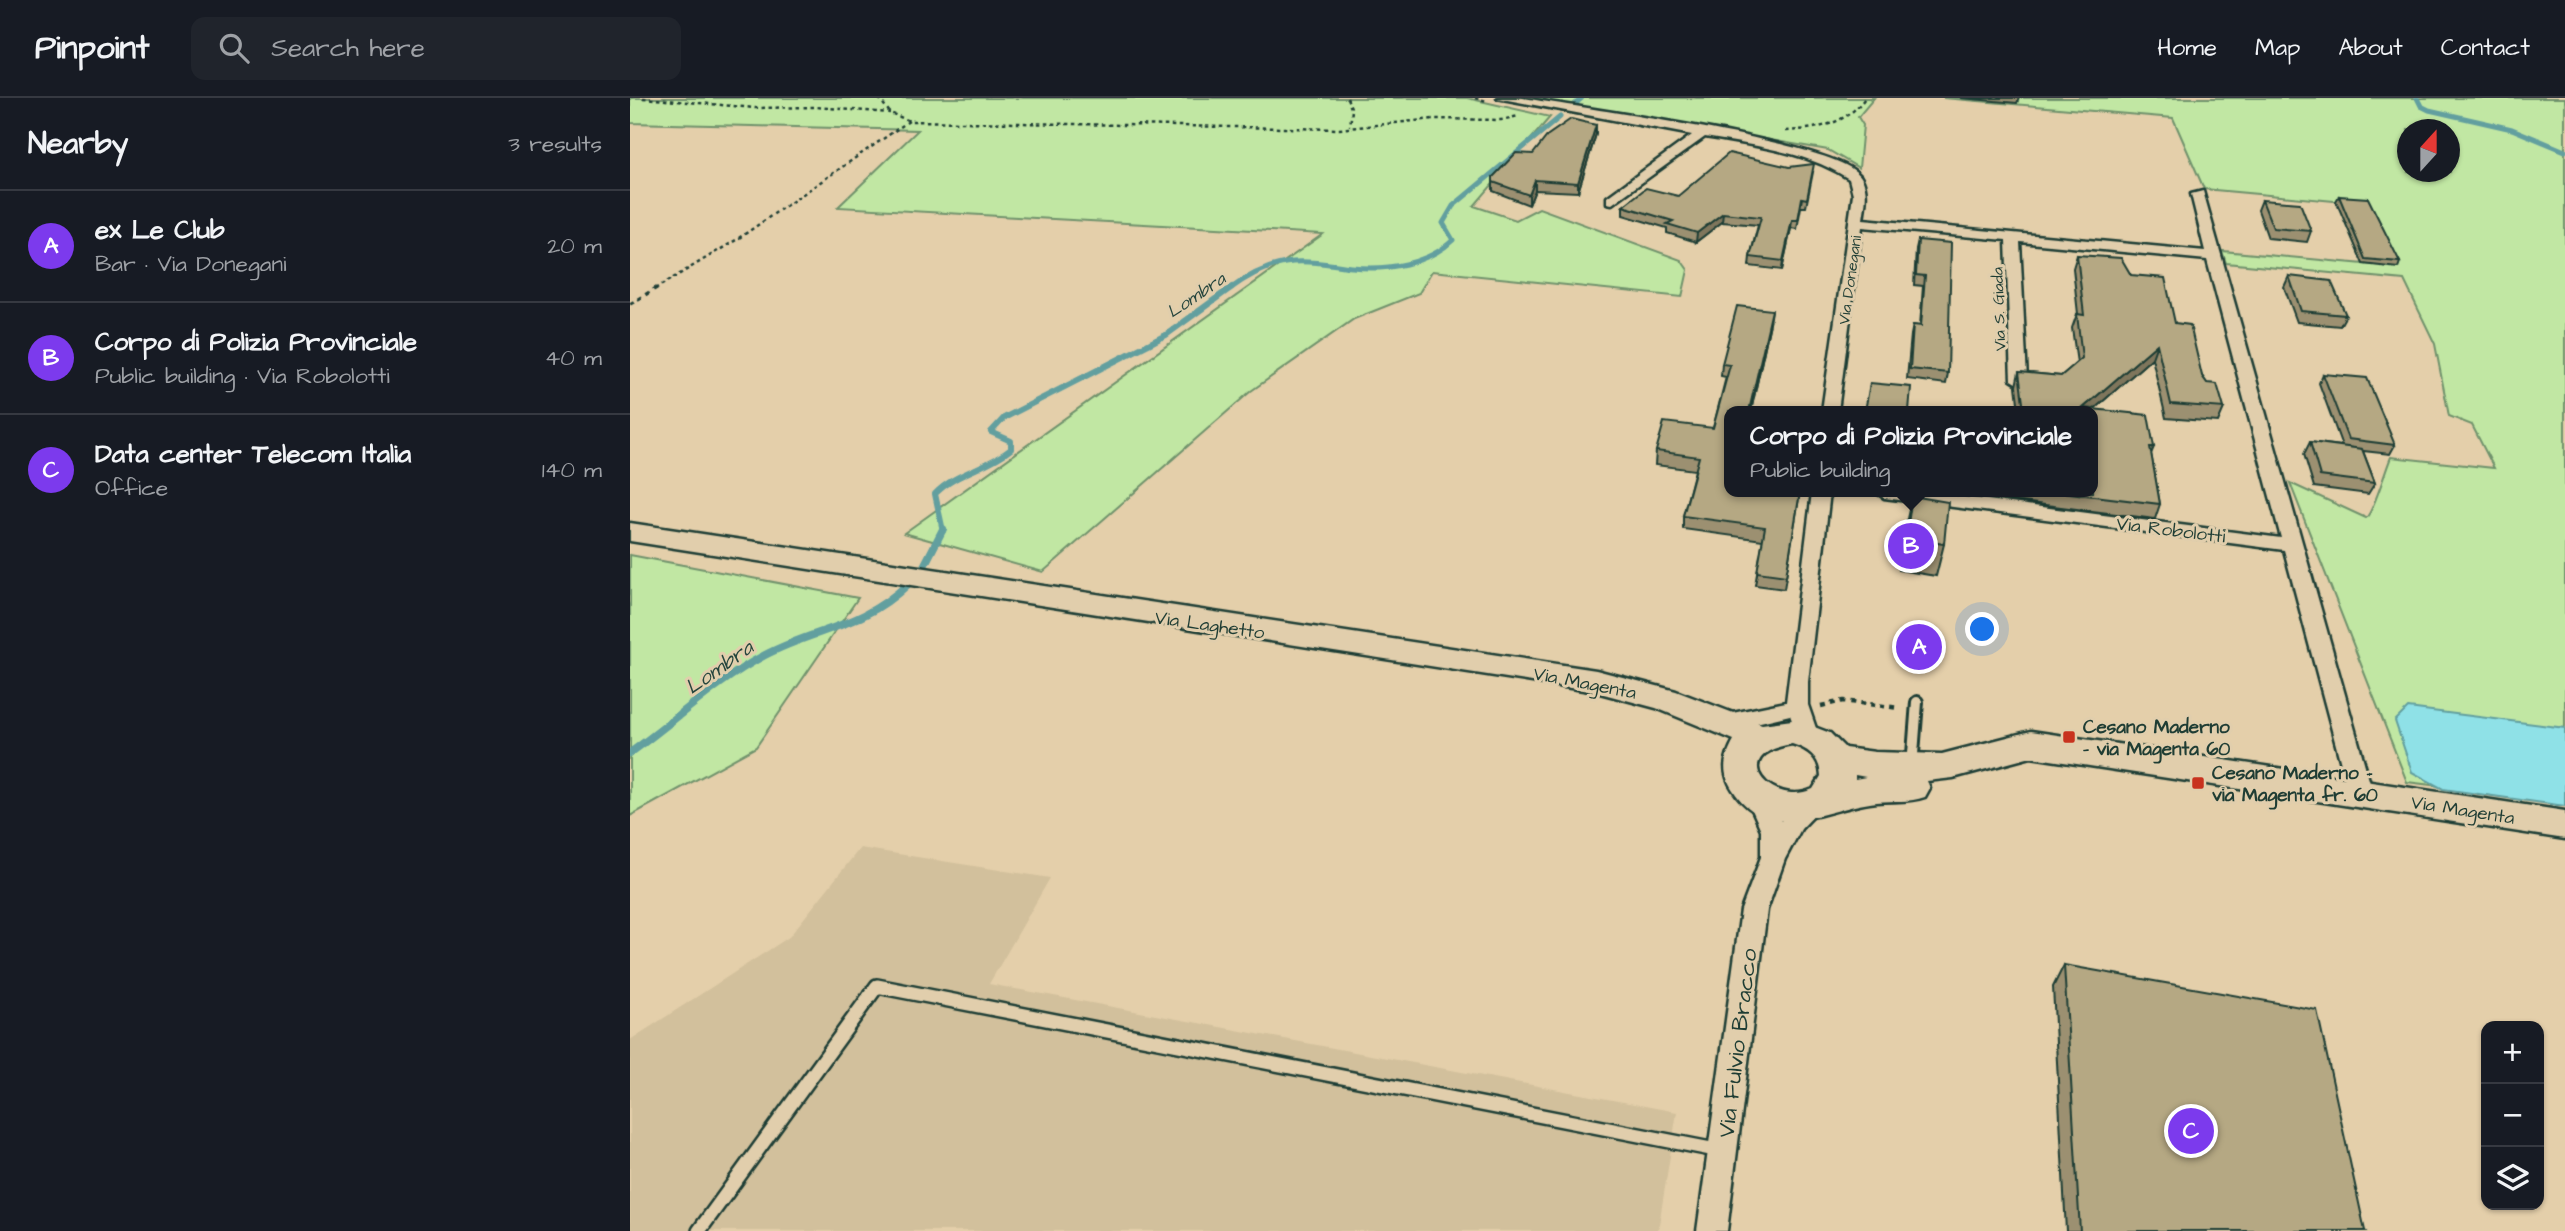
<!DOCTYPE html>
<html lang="en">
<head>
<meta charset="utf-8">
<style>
	:root { --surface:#171b24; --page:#20242c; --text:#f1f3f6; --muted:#9ea1a6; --line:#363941; --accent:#7c3aed }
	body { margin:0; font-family:"Architects Daughter",sans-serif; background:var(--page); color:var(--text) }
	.controls { position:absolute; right:21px; bottom:21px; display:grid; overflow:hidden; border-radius:14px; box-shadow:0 2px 5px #0004 }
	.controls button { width:63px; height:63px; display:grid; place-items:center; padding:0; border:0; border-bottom:2px solid var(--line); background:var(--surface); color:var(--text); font:35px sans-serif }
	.compass { position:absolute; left:1767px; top:21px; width:63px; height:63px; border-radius:50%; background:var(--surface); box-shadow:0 2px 5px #0004; rotate:21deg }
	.you { position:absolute; left:1353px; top:532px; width:24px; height:24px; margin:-18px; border:5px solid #fff; border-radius:50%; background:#1a73e8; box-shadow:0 0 0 10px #1a73e833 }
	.badge { display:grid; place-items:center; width:46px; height:46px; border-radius:50%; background:var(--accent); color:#fff; font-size:23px; font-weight:700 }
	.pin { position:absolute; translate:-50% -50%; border:4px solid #fff; box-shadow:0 2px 7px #0006 }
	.popup { position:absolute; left:1094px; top:308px; width:374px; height:91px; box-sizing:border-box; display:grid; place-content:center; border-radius:14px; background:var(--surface); filter:drop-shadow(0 2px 5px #0005); font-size:23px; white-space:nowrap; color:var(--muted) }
	.popup b { font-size:26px; color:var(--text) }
	.popup::after { content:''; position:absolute; left:50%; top:100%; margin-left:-14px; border:14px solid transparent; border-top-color:var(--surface) }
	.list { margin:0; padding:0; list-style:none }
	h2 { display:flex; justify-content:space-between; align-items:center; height:91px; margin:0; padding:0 28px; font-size:30px }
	h2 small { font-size:23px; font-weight:400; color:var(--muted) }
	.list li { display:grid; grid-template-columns:46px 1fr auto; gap:21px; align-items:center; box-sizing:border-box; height:112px; padding:0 28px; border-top:2px solid var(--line) }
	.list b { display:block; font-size:26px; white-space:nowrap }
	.list p { margin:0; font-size:23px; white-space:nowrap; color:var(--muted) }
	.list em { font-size:23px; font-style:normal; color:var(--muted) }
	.icon { flex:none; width:38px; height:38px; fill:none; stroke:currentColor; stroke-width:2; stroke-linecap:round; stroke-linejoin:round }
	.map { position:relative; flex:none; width:1935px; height:1133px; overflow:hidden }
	header { display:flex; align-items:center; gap:42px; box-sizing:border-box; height:98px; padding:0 35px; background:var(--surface); border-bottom:2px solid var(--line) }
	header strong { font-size:33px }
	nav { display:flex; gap:38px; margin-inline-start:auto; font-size:24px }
	.search { width:490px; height:63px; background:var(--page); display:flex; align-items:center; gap:18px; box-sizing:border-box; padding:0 24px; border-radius:14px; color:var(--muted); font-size:26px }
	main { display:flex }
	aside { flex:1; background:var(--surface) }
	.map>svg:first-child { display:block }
	.built { fill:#d2c09c }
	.green { fill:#c1e7a3; stroke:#70926c; stroke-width:2; fill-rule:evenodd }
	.water { fill:#8fe1e7; stroke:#629f9f; stroke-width:2 }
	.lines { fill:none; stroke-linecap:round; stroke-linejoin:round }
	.stream-far2 { stroke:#629f9f; stroke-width:5 }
	.stream-far1 { stroke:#629f9f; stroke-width:6 }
	.stream { stroke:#629f9f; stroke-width:8 }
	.lane-far1-casing { stroke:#1f3d34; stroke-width:16 }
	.lane-casing { stroke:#1f3d34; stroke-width:18 }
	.street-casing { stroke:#1f3d34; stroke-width:5 }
	.secondary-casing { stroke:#1f3d34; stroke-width:5 }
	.path-far2 { stroke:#1f3d34; stroke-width:2.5; stroke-dasharray:3.5 3.5; stroke-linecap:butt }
	.path-far1 { stroke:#1f3d34; stroke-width:3.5; stroke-dasharray:4.5 4.5; stroke-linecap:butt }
	.path { stroke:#1f3d34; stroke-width:4.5; stroke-dasharray:5 5; stroke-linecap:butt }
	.lane-far1 { stroke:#e1ceac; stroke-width:10 }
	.lane { stroke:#e1ceac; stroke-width:13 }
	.street { fill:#e1ceac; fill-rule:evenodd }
	.secondary { fill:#e1ceac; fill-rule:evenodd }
	.wall { fill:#9c9071; stroke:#1f3d34; stroke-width:2 }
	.shaded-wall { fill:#7f765c; stroke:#1f3d34; stroke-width:2 }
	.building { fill:#b5a883; stroke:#1f3d34; stroke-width:2 }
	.poi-dot { fill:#c8321e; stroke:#e1ceac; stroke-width:2.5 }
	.labels { text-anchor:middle; stroke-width:6; stroke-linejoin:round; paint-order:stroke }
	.far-street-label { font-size:16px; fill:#1f3d34; stroke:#e1ceac }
	.far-water-label { font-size:18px; font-style:italic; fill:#25453d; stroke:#e1ceac }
	.street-label { font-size:19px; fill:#1f3d34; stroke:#e1ceac }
	.poi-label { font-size:19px; font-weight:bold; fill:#1f3d34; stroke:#e1ceac; text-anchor:start }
	.water-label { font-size:21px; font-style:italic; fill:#25453d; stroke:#e1ceac }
	.near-street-label { font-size:23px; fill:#1f3d34; stroke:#e1ceac }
</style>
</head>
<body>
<header>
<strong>Pinpoint</strong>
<div class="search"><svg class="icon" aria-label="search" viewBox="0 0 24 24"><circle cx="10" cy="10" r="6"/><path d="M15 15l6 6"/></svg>Search here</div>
<nav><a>Home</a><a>Map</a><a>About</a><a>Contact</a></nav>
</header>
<main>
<aside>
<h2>Nearby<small>3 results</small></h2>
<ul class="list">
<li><span class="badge">A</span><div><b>ex Le Club</b><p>Bar · Via Donegani</p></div><em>20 m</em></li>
<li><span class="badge">B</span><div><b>Corpo di Polizia Provinciale</b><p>Public building · Via Robolotti</p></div><em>40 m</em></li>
<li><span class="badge">C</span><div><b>Data center Telecom Italia</b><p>Office</p></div><em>140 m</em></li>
</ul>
</aside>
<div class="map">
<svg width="1935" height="1133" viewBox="0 0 1935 1133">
	<rect width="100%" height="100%" fill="#e4cfaa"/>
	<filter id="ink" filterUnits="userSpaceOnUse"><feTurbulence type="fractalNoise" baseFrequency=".0143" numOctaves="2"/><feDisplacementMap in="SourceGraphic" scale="14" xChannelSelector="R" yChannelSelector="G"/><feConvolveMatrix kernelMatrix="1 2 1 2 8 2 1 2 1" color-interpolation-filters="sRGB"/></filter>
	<g filter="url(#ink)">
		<polygon class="built" points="230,750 420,780 359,886 1047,1014 1028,1133 0,1133 0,942 159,839"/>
		<g class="green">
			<polygon points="0,0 837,0 920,19 844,108 886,122 909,110 1051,162 1058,172 1052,199 802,173 789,195 724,221 621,293 413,474 274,435 693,136 208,109 288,32 0,25"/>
			<polygon points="897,0 1244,0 1228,19 1233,27 1229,70 1198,52"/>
			<path d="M1313,0H1935V703L1777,684L1660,385L1736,420C1744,413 1755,373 1761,359L1864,370L1842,327L1819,318L1805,246L1774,182L1596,165L1592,153L1767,169L1736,106L1574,91L1543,20ZM1778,32H1820V74H1778Z"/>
			<polygon points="0,457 228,500 126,649 0,718"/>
		</g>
		<polygon class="water" points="1778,610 1935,630 1935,708 1813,691 1782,674 1765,623"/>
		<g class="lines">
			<g class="stream-far2">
				<polyline points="1787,0 1791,8 1799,12 1882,31 1935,53"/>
				<polyline points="943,8 952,0"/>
				<path d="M600,191C619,177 640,166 663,164C683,162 703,167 722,169C756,173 798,166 823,142L813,125L823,108L930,19"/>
			</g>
			<path class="stream-far1" d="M313,433L305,396C326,374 358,370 381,351V343L361,334L374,320L536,237L602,189"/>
			<g class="stream">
				<polyline points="294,468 313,431"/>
				<path d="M0,655C45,623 86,583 135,557C188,529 231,531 278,486"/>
			</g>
			<g class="lane-far1-casing">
				<polyline id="lane-far1" points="1282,669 1287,604"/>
			</g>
			<g class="lane-casing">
				<polyline id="lane" points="69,1133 247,888 1091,1053"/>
			</g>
			<g class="street-casing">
				<g id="street">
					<path d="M867,0H893C945,9 1211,44 1231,79C1239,92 1235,107 1233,121L1575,153L1561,96L1573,93L1743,696L1739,702L1731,705L1723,702L1719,696L1654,452L1254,400L1245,394H1295L1651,440L1577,162L1390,144L1397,282L1389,287L1381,282L1376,142L1232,129L1208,313H1192L1223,96L1219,81C1176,53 1125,48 1075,39L982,106L977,105V99L1062,37Z"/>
					<polygon points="1182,394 1200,394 1178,584 1178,607 1189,639 1186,645 1170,645 1160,617 1096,632 1088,630 1085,624 1088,618 1156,604"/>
					<path d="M1129,691L1137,694L1151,723C1159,710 1174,696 1189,702L1193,708L1171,731L1155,761L1137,812L1097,1133H1067L1111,812L1131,759V732L1117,700L1121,694Z"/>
				</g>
			</g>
			<g class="secondary-casing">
				<path id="secondary" d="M0,425L966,572L1046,593L1132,626L1162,622L1174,625L1200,635L1215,650L1245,654L1312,656L1401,633L1935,713V741L1401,659L1323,680L1297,683L1300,690L1295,699C1279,705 1264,702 1247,704C1197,709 1140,749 1103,692C1091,674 1094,660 1104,642L1026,610L966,594L0,443ZM1162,646C1179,651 1190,660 1191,678L1183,691C1142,710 1094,657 1162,646ZM1225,677L1236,679L1225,681Z"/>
			</g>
			<g class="path-far2">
				<polyline points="13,0 125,10 186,9 260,15"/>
				<polyline points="249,0 260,15 280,23 709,31 803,21 871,22 889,18"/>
				<polyline points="717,0 722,12 720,28"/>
				<polyline points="845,0 857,3"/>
				<path d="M1156,33C1187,31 1215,27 1235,0"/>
				<polyline points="25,191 106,142 279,23"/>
			</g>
			<polyline class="path-far1" points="0,206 28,189"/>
			<polyline class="path" points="1191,608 1213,603 1270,610"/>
			<use href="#lane-far1" class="lane-far1"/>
			<use href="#lane" class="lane"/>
			<use href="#street" class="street"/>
			<use href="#secondary" class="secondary"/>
		</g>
		<g class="wall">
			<polygon points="1330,0 1389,0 1387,5"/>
			<polygon points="966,27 966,36 948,94 905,92 899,107 863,93 863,79 903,56"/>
			<polygon points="1183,74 1176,109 1171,109 1167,131 1161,130 1152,172 1119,168 1120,159 1128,127 1092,124 1066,144 1037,135 1037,130 993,117 993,108"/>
			<polygon points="1709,98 1770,164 1768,170 1733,166 1706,103"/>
			<polygon points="1632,102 1681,133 1677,144 1638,140 1628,112"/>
			<polygon points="1288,142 1318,275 1316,286 1277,281 1281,237 1283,227 1290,228 1293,188 1284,187 1286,151"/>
			<polygon points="1447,157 1501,177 1545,225 1572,278 1594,310 1588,324 1536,320 1522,260 1464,311 1524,349 1521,356 1530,406 1525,421 1369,401 1369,394 1463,394 1463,313 1389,313 1386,288 1389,274 1431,278 1447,265 1442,230 1447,216 1448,216 1443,170"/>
			<polygon points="1659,178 1716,217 1710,228 1667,224 1654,189"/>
			<polygon points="1140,225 1121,313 1099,313 1099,394 1170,394 1154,491 1125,487 1133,442 1053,431 1053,418 1065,372 1025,367 1026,353 1083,330 1096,279 1091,278 1092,266"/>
			<polygon points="1693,276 1765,347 1760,356 1733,353 1745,385 1738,396 1684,389 1674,356 1680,344 1712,348 1689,285"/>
			<polygon points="1282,398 1314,446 1306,478 1269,472 1275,430"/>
			<polygon points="1434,867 1735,1133 1436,1133 1423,889"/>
		</g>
		<g class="shaded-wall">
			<polygon points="966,27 966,36 948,94 948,85"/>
			<polygon points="905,82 905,92 899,107 899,97"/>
			<polygon points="1093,115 1092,124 1066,144 1067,135"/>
			<polygon points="1162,122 1161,130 1152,172 1153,163"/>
			<polygon points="1142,212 1140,225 1121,313 1119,313"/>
			<polygon points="1527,246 1522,260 1462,313 1453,310"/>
		</g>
		<g class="building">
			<polygon points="941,21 966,27 948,85 905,82 899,97 863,84 863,79 886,55 903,56 918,37"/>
			<polygon points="1099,55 1159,69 1184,66 1177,101 1172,100 1168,122 1162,122 1153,163 1120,159 1131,119 1093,115 1067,135 1037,126 1043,123 993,108 1016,90 1048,98"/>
			<polygon points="1709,98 1738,100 1770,164 1735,161"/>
			<polygon points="1632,102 1670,105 1681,133 1643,130"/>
			<polygon points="1288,142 1321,145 1318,275 1280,271 1283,227 1291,228 1295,178 1286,177"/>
			<polygon points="1447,157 1491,160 1501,177 1535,180 1545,225 1560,227 1572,278 1577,285 1587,286 1594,310 1541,306 1527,246 1453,310 1518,317 1524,349 1520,349 1530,406 1431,394 1463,394 1463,313 1394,313 1389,274 1431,278 1452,260 1447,216 1454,217"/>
			<polygon points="1659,178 1701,183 1716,217 1671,213"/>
			<polygon points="1107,208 1142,212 1119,313 1099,313 1099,394 1170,394 1156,478 1127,474 1135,429 1053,418 1069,359 1026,353 1034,324 1083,330 1100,267 1092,266"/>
			<polygon points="1693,276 1737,280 1765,347 1718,341"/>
			<polygon points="1240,285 1281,289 1279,313 1235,313"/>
			<polygon points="1680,344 1732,351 1745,385 1690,378"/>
			<polygon points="1282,398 1318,404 1314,446 1276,440"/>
			<polygon points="1434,867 1687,912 1735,1133 1450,1133"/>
		</g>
	</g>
	<g class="poi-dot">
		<rect x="1432" y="632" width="14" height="14" rx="3.5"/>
		<rect x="1561" y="678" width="14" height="14" rx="3.5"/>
	</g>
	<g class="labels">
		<g class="far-street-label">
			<text transform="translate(1219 182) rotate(-82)" y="6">Via Donegani</text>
			<text transform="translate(1368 211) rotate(-92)" y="6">Via S. Giada</text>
		</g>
		<g class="far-water-label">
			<text transform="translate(566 197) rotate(-34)" y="6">Lombra</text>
		</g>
		<g class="street-label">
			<text transform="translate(1541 431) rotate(7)" y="7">Via Robolotti</text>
			<text transform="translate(580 526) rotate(8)" y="7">Via Laghetto</text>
			<text transform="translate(955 584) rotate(11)" y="7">Via Magenta</text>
			<text transform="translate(1833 711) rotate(9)" y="7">Via Magenta</text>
		</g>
		<g class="poi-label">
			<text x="1453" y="635">Cesano Maderno<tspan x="1453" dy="22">- via Magenta 60</tspan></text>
			<text x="1582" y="681">Cesano Maderno -<tspan x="1582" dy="22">via Magenta fr. 60</tspan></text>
		</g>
		<g class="water-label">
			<text transform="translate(89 569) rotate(-35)" y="7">Lombra</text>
		</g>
		<g class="near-street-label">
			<text transform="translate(1107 945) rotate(-83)" y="8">Via Fulvio Bracco</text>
		</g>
	</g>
</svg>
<div class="controls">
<button>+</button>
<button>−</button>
<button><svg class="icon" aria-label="layers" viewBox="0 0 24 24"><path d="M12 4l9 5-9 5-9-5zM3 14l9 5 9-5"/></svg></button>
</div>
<svg class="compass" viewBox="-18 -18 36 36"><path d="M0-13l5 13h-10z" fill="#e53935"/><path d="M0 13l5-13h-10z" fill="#9ea1a6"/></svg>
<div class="you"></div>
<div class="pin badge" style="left:1289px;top:549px">A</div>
<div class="pin badge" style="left:1281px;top:448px">B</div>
<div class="popup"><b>Corpo di Polizia Provinciale</b>Public building</div>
<div class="pin badge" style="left:1561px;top:1033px">C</div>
</div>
</main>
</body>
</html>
